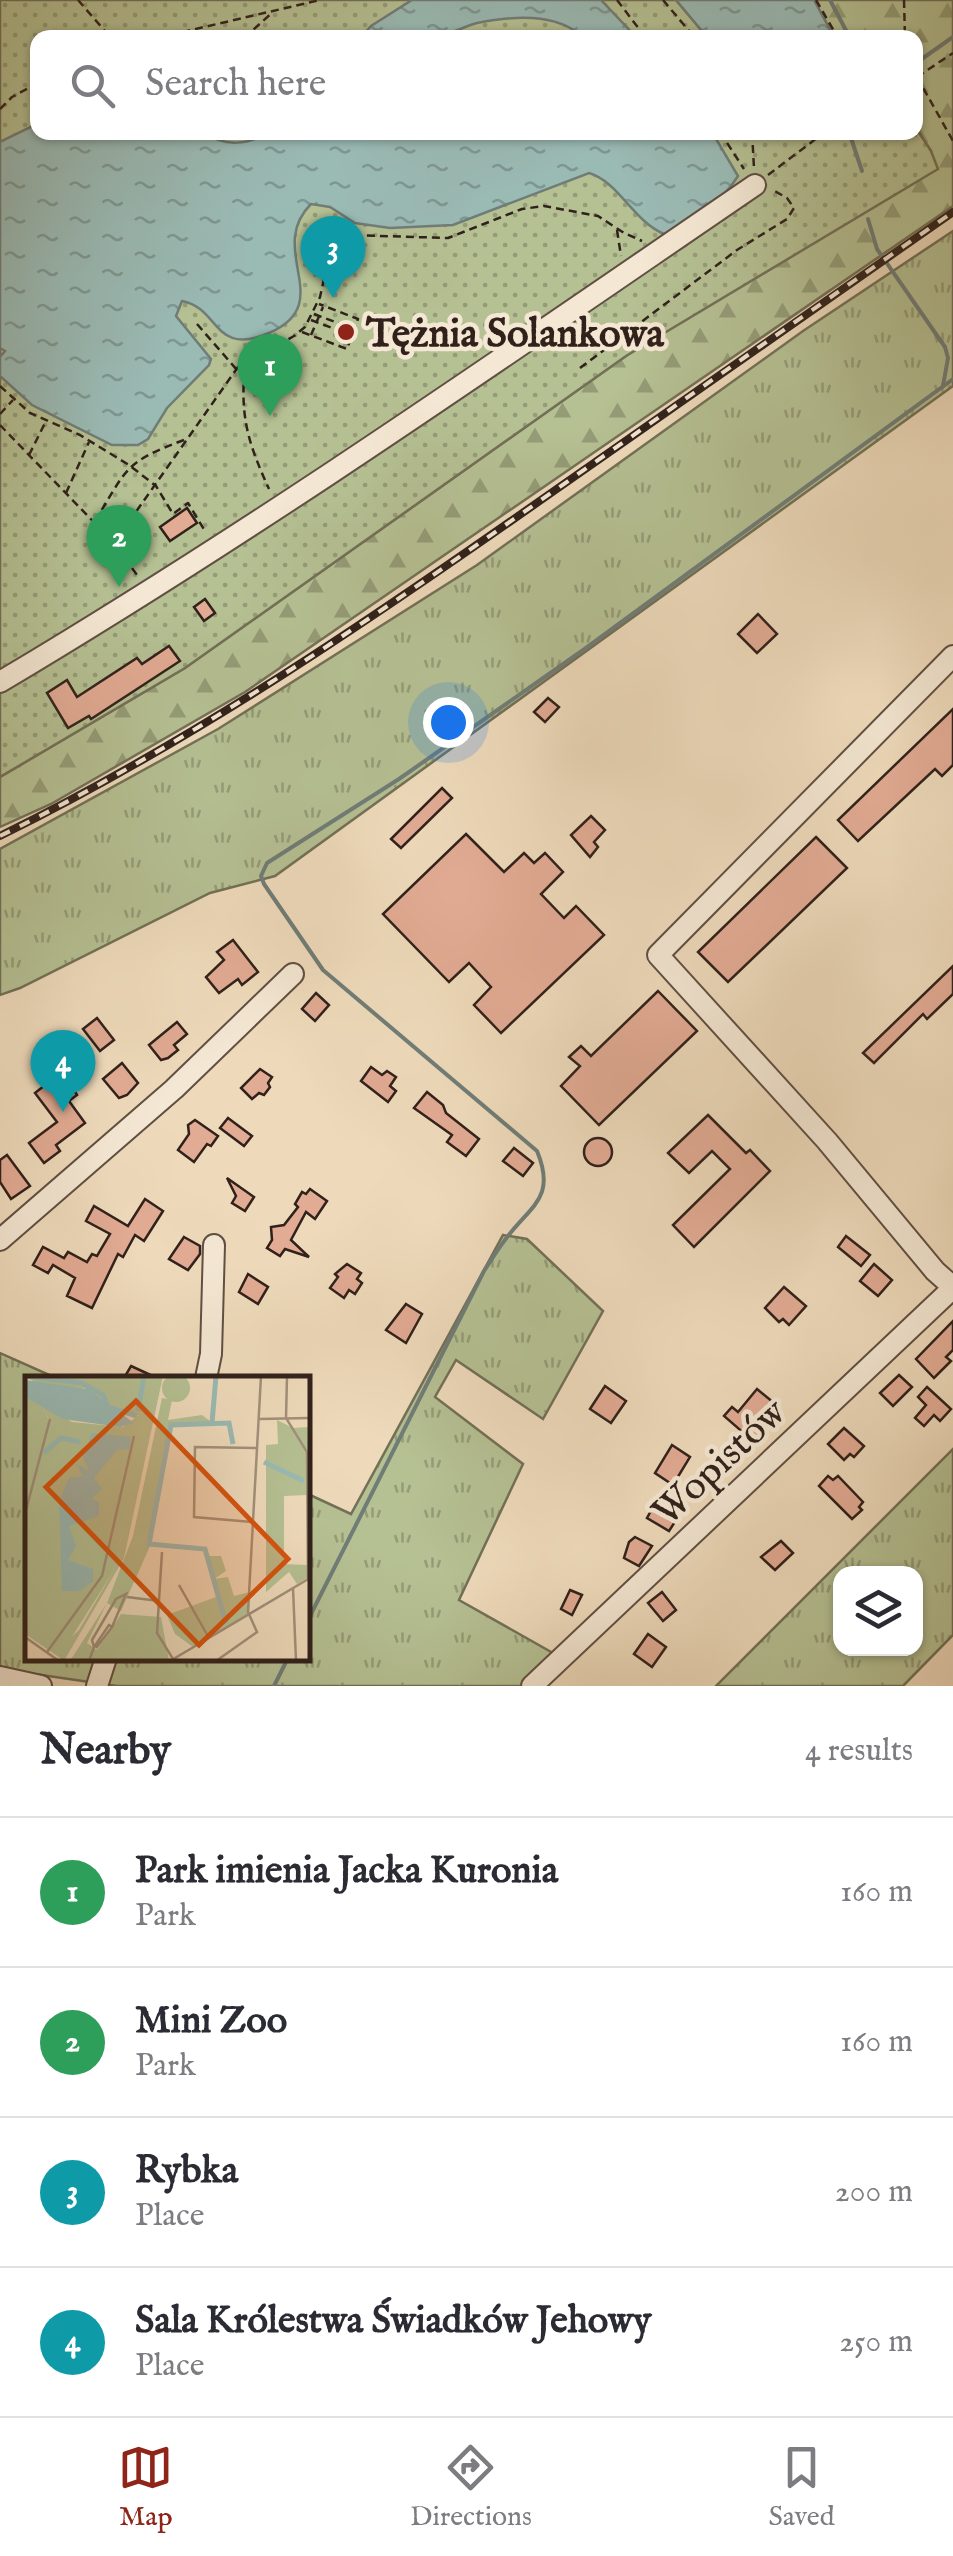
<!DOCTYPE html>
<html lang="en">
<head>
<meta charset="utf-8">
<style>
	:root { --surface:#fff; --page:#f7f7f7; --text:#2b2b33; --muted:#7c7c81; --line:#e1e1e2; --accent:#8f2418 }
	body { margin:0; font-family:"IM FELL English",serif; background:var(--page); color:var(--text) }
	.controls { position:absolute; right:30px; bottom:30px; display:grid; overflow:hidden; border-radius:20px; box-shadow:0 2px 8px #0004 }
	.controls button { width:90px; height:90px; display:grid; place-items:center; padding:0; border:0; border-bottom:2px solid var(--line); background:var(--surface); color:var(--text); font:50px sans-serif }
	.you { position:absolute; left:448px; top:722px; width:35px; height:35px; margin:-25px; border:8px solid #fff; border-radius:50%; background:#1a73e8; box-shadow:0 0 0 15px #1a73e833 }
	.badge { display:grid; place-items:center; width:65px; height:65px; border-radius:50%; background:var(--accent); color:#fff; font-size:32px; font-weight:700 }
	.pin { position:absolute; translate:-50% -82px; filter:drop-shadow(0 2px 5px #0008) }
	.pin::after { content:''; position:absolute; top:52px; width:35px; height:30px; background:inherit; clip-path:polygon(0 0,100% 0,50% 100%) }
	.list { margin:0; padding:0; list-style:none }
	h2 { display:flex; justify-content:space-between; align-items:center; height:130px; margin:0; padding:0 40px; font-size:42px }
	h2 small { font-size:32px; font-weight:400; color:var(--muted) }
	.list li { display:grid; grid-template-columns:65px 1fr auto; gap:30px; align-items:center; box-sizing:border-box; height:150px; padding:0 40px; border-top:2px solid var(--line) }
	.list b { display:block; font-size:38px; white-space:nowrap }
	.list p { margin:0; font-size:32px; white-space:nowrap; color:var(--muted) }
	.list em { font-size:32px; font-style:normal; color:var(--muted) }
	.icon { flex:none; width:55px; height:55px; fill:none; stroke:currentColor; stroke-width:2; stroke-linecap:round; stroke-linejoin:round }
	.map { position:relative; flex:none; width:953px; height:1686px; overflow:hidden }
	.search { position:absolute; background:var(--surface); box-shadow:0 2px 8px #0004; left:30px; right:30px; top:30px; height:110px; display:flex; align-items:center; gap:25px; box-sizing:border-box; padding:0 35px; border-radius:20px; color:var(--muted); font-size:38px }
	.sheet { height:730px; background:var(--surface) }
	nav { display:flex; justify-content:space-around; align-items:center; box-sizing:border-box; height:140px; border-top:2px solid var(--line); background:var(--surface); font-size:28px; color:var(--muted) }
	nav a { display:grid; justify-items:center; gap:5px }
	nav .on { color:var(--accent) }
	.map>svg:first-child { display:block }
	.grass { fill:url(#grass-tufts); stroke:#727057; stroke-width:2.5; fill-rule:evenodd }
	.forest { fill:url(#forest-firs); stroke:#727057; stroke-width:2.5 }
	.park { fill:url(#park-dots); stroke:#727057; stroke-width:2.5 }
	.water { fill:url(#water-ripples); stroke:#707d77; stroke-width:2.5 }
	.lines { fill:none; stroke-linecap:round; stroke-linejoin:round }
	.stream { stroke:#707d77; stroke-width:4 }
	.building { fill:#e2ab94; stroke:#30211b; stroke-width:2.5 }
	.minor-casing { stroke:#604f43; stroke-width:24 }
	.path { stroke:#30211b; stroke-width:2.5; stroke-dasharray:8 5; stroke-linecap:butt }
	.minor { stroke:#f4e7d3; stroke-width:20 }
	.rail-casing { stroke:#30211b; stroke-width:8 }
	.rail { stroke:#f4e7d3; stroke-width:4; stroke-dasharray:11; stroke-linecap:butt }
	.poi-dot { fill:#8f2418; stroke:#f4e7d3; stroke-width:4 }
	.labels { text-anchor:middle; stroke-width:9; stroke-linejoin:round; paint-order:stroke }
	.poi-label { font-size:40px; font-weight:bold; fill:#30211b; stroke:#f4e7d3; text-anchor:start }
	.street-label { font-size:40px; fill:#30211b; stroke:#f4e7d3 }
	.inset-river { fill:none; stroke:#9abab4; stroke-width:5 }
	.inset-road { fill:none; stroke:#a2907b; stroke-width:2.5 }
	.view { fill:#d6530e; fill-opacity:0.15; stroke:#d6530e; stroke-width:5 }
	.inset-edge { fill:none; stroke:#30211b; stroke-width:5 }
</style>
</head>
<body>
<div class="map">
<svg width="953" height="1686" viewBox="0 0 953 1686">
	<defs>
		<pattern id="grass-tufts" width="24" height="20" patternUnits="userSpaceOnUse" patternTransform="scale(2.5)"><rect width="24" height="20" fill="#b5c093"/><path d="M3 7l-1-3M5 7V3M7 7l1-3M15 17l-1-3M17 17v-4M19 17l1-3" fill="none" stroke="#949c77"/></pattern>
		<pattern id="forest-firs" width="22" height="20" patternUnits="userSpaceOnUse" patternTransform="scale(2.5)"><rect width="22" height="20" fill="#b5c093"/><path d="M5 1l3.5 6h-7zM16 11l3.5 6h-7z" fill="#949c77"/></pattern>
		<pattern id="park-dots" width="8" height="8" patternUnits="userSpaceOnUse" patternTransform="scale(2.5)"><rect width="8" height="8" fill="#b5c093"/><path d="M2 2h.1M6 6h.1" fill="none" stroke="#949c77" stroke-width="1.8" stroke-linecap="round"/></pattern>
		<pattern id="water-ripples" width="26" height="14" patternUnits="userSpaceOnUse" patternTransform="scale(2.5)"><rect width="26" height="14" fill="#9abab4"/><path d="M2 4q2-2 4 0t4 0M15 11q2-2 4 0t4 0" fill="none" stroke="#7e9792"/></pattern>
	</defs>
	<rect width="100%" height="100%" fill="#eedabb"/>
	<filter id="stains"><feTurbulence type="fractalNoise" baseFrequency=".002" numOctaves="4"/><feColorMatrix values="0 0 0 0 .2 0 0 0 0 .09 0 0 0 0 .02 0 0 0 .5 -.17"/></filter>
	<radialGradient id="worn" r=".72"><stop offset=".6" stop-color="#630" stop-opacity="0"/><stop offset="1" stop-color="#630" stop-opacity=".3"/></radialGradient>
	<g class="grass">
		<polygon points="953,231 953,386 275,876 210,893 20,988 0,995 0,849 218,729 477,565 803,331"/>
		<polygon points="503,1235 527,1239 603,1311 543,1419 456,1360 435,1397 523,1464 459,1600 567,1661 540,1686 117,1686 0,1669 0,1353 56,1378 28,1378 28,1658 308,1658 308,1494 351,1514"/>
		<path d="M953,1449V1635L903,1686H716ZM840,1574H916V1648H840Z"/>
	</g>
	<polygon class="forest" points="814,0 953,0 953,206 245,692 51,804 0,827 0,777 185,668 626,356 931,151 916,128 916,38 834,37"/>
	<polygon class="park" points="0,0 676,0 707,37 38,38 38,132 916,132 916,128 931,151 938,169 626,356 185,668 0,777"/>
	<g class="water">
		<path d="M412,0H601L636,37H583C555,12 512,16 477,23C462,27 447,36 432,38C409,40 385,38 361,37L371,26Z"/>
		<polygon points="676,0 814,0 834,37 707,37"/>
		<path d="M37,124L38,132L206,133C223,147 250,145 268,132L307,133L318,138L330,132H417L427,136L488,132H712L738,176C724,199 690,228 664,234C633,221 619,182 589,173L453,225L390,228L355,223L330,207L311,204C265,250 338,303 269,333C213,357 220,308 182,301L176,316L211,359L209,365L167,408L148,439L138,445H112L32,405L0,376V357L5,351L0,348V142Z"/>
	</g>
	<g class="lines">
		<g class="stream">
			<polyline points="830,0 850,38"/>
			<polyline points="916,63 953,37"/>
			<polyline points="849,132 862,171"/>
			<polyline points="868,219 877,249 945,347 948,358 943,386"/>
			<path d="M308,1620L484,1271C492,1259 499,1247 508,1236C532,1205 556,1197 537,1151L323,970L264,884L261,876L267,863L399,779L586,648L953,379"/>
			<polyline points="274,1686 288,1658"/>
		</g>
	</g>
	<g class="building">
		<polygon points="187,508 197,523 170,541 160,527"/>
		<polygon points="205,599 215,613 204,621 194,607"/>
		<polygon points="758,614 777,634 757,653 738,634"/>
		<polygon points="169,646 180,661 91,719 89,716 68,728 47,693 67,680 77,697 137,658 142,664"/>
		<polygon points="548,698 559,707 545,722 534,712"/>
		<polygon points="953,709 953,765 942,776 935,769 858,841 838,820"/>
		<polygon points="442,788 452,798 401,848 391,839"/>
		<polygon points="591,816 605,830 594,842 598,847 590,857 571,835"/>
		<polygon points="466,834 504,872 524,853 534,863 545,853 563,872 541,894 564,918 576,906 604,935 501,1033 474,1005 491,987 469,963 449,982 383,914"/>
		<polygon points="816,837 847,868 728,982 698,952"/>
		<polygon points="233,940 258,972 242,985 238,979 219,993 206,977 224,960 217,952"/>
		<polygon points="953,966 953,994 927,1019 923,1014 874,1063 863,1053"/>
		<polygon points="658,991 697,1031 599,1125 561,1086 580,1066 569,1057 581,1046 591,1056"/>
		<polygon points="316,993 329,1005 315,1021 302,1009"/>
		<polygon points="97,1018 114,1040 100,1051 83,1029"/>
		<polygon points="177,1022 187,1034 174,1045 178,1050 168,1058 161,1060 149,1045"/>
		<polygon points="122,1063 138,1083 127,1095 119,1098 103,1079"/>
		<polygon points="371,1067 382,1075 387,1071 396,1077 390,1086 396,1091 388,1102 361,1081"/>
		<polygon points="260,1069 272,1077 268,1083 270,1087 264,1095 259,1093 252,1099 241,1088"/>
		<polygon points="63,1071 77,1088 74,1090 77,1095 69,1101 85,1123 56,1145 60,1151 44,1163 29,1143 57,1122 35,1093"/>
		<polygon points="427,1092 443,1105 446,1113 479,1139 466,1156 447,1142 452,1135 414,1108"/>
		<polygon points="708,1115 746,1153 750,1150 770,1171 694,1247 673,1225 730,1169 712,1151 689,1173 668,1153"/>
		<polygon points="228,1118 252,1136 244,1146 220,1128"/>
		<polygon points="195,1120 218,1136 211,1146 207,1144 194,1162 178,1150 189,1134 188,1125"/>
		<circle cx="598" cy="1152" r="14"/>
		<polygon points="514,1148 533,1163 523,1176 503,1161"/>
		<polygon points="7,1155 30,1186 11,1199 0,1182 0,1160"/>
		<polygon points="227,1178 254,1197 245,1211 232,1203 236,1196"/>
		<polygon points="310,1189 327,1201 315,1219 306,1212 291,1240 309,1257 285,1249 280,1256 267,1248 272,1240 271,1227 284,1225 298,1207 295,1204 302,1192 306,1194"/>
		<polygon points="145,1199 163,1211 144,1241 135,1235 123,1257 118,1254 92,1308 67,1296 75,1278 53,1265 48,1273 33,1265 43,1247 64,1258 68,1252 87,1262 92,1254 97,1256 110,1234 86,1221 94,1206 128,1226"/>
		<polygon points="846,1236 870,1255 861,1266 838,1247"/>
		<polygon points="184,1237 200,1246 200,1254 188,1270 169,1259"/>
		<polygon points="347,1264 361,1273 357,1279 362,1283 355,1294 349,1290 344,1298 330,1288 338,1277 335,1274"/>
		<polygon points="874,1264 892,1280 878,1296 860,1281"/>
		<polygon points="248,1274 268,1287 258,1304 239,1292"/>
		<polygon points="784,1287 806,1306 789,1325 783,1319 779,1322 765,1308"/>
		<polygon points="406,1304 422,1314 406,1343 386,1330"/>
		<polygon points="953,1321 953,1350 946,1357 951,1361 934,1378 916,1359"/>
		<polygon points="131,1366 157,1378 124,1378"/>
		<polygon points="899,1375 912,1387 893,1406 880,1393"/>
		<polygon points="605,1386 626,1401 611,1423 590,1409"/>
		<polygon points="927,1387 951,1409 940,1421 934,1415 924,1426 915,1418 926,1405 918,1397"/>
		<polygon points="757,1389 774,1403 757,1424 755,1427 762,1432 754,1442 724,1416 732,1407 738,1412"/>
		<polygon points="844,1428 864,1446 854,1457 850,1454 844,1460 828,1444"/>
		<polygon points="672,1445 690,1457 673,1485 655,1473"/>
		<polygon points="828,1476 833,1480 838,1476 863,1502 859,1507 862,1510 852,1519 819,1486"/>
		<polygon points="657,1500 680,1514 669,1531 647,1518"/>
		<polygon points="635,1537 652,1546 639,1566 624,1558 629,1542"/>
		<polygon points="781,1541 793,1553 775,1570 761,1557"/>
		<polygon points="570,1590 582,1595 572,1615 561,1609"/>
		<polygon points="662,1592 676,1610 663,1621 648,1603"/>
		<polygon points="648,1634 666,1647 652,1667 634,1654"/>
	</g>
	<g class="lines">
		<g class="minor-casing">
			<g id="minor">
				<polyline points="953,656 658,955 827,1141 935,1271 953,1287"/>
				<path d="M0,682C259,528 506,355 755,185"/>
				<polyline points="0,1240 174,1089 293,974"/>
				<polyline points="206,1378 211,1354 214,1245"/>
				<polyline points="0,1677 41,1686"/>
				<polyline points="97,1686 106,1658"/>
				<polyline points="532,1686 953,1288"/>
			</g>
		</g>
		<g class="path">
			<polyline points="78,0 111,38"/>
			<polyline points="617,0 646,38"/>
			<polyline points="663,0 695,38"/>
			<polyline points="816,0 838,38"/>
			<polyline points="904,0 905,38"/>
			<polyline points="157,38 320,0"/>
			<polyline points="244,38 273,12"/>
			<polyline points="917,77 953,141"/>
			<polyline points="917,77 953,53"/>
			<polyline points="0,109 12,97 38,83"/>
			<polyline points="720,132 744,169"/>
			<polyline points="752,132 754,168"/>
			<polyline points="768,175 825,132"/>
			<polyline points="617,230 621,256"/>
			<polyline points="314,314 343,325"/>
			<polyline points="311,320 340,331"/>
			<path d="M197,324L244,378C241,423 251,449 269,489"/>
			<polyline points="302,332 347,349 358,319 319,304"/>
			<polyline points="311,335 323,307"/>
			<polyline points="580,368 737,250 787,219 794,208 787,198 773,190"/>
			<polyline points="0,386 30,413 80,435 129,465 156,486 173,514 188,503 205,531"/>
			<polyline points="0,414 13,400"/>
			<polyline points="0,425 114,543 137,575"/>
			<polyline points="29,455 45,423"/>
			<polyline points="66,493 89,442"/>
			<path d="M95,521C127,469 124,462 184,440"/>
			<polyline points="114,543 238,367 294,336 305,327 320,297 326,270 338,244 347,235 448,238 522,209 544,206 598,216 624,233 642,241"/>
		</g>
		<use href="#minor" class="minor"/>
		<g class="rail-casing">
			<path id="rail" d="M0,836C195,740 373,618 551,493C685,399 819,305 953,212"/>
		</g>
		<use href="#rail" class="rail"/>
	</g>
	<circle class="poi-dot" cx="346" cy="332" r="10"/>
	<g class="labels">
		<g class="poi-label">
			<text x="366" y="346">Tężnia Solankowa</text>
		</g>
		<g class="street-label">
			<text transform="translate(718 1461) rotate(-43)" y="14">Wopistów</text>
		</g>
	</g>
	<g transform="translate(25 1376)">
		<rect width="285" height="285" fill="#eedabb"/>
		<path d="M137,22L147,24L143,44L177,39L189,48L148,49L126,168L96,235L82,227L108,160ZM285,43L282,119L259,120V188L282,189V202L272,208L264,196L241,216V69L253,68L252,44L268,52L283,51ZM183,180H196L201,195L189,203L203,201L209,220L225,216L224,237L168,271L150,258L142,239L191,221Z" fill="#b5c093"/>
		<path d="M137 12a14 14 0 1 1 28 0a14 14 0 1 1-28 0ZM0,0H138L99,182L39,285L29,277L54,254L88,196L124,42L82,32L60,12L18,11ZM0,21L15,26L24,44L0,194ZM82,227L62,267L72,274L96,238L136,241L144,285H45Z" fill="#b5c093"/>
		<path d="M15,26L47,46L98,51L114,39L125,42L88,196L34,281L0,258V135L24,44Z" fill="#b5c093"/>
		<path d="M0,4L63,13L109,47L95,51L38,43L0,21ZM67,57L106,61L105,73L92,74L69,102L77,113L66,123L74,126V140L44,150L51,170L43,184L68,193V205L54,215H37L34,125L44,102L58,100L51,88L64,94L58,81Z" fill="#9abab4"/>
		<path class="inset-river" d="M0,0L57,7L78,19L82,29M83,31L112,40M113,35L119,0M187,47L191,0M19,77L36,62L55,66M239,86L279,105M201,248L180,173L124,168L146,49L204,47L208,68"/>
		<path class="inset-road" d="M262,0L261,42L282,76L283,203M233,43L285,42M0,138L25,43M227,146L169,141L170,71L231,72M137,176L132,257L148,283M154,209L184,262M268,212L271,285M102,221L134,225M0,261L34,285M69,271L67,264L91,223L101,218L87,251M22,276L77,200L109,60M64,285L69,271L84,249L87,251L71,272M145,285L285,202M191,285L232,256L223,236L236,0"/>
		<path class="view" d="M111,25L263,183L174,269L21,111Z"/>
		<rect width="285" height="285" class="inset-edge"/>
	</g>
	<rect width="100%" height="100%" filter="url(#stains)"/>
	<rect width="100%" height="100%" fill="url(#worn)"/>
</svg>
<div class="controls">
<button><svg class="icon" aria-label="layers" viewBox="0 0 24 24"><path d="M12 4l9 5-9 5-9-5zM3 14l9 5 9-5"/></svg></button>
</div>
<div class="you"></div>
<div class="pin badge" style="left:270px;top:416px;background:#2e9e5b">1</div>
<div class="pin badge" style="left:119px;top:587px;background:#2e9e5b">2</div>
<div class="pin badge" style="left:333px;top:298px;background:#0f9aa8">3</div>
<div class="pin badge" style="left:63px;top:1112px;background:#0f9aa8">4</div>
<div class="search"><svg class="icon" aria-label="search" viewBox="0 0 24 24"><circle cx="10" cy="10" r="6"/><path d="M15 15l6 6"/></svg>Search here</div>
</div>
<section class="sheet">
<h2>Nearby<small>4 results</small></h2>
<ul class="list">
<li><span class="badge" style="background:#2e9e5b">1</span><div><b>Park imienia Jacka Kuronia</b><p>Park</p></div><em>160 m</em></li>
<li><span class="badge" style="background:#2e9e5b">2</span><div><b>Mini Zoo</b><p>Park</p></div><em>160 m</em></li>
<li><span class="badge" style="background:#0f9aa8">3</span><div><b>Rybka</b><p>Place</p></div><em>200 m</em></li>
<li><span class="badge" style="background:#0f9aa8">4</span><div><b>Sala Królestwa Świadków Jehowy</b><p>Place</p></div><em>250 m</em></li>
</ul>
</section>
<nav>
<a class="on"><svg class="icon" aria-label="map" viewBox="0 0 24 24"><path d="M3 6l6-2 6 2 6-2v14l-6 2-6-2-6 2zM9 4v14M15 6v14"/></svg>Map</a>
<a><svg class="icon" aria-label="directions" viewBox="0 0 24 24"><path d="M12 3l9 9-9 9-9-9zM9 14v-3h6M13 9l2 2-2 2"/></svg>Directions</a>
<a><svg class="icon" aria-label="saved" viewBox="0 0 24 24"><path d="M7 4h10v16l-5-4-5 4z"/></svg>Saved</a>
</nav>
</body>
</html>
